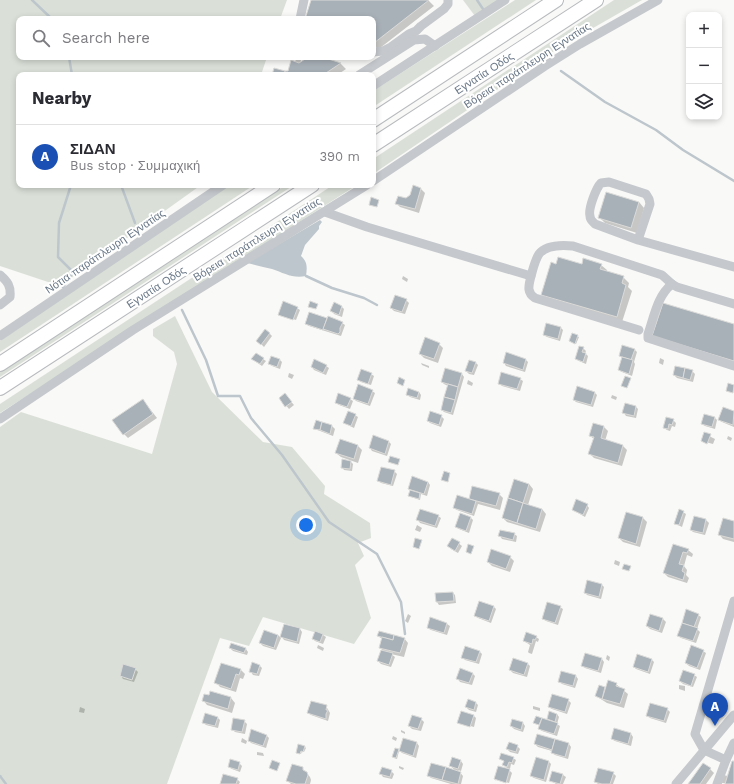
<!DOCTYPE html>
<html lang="en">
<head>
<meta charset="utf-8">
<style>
	:root { --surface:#fff; --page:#f7f7f7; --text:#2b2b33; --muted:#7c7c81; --line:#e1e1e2; --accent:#d93025 }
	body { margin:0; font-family:"Work Sans",sans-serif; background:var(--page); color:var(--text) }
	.controls { position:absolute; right:12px; top:12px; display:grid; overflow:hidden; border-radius:8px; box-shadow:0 2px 6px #0003 }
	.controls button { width:36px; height:36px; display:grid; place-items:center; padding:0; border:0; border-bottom:1px solid var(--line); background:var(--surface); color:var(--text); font:20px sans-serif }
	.you { position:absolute; left:306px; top:525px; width:14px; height:14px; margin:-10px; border:3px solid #fff; border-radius:50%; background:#1a73e8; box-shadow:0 0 0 6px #1a73e833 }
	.badge { display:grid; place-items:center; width:26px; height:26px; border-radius:50%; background:var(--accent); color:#fff; font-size:13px; font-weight:700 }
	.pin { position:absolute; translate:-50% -33px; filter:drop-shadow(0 1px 2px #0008) }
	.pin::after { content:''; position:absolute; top:21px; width:14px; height:12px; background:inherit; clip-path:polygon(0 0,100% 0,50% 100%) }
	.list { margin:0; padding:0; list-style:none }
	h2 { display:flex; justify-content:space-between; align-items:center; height:52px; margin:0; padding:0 16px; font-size:17px }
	h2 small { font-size:13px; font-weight:400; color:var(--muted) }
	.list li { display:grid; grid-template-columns:26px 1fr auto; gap:12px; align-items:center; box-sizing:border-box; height:64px; padding:0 16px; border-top:1px solid var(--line) }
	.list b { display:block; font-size:15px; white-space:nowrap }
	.list p { margin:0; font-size:13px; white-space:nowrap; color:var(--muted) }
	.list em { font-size:13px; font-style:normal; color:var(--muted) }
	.icon { flex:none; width:22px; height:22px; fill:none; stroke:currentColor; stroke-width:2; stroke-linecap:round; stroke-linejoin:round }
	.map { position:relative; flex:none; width:734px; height:784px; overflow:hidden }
	.search { position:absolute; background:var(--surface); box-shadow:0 2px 6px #0003; left:16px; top:16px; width:360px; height:44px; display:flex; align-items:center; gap:10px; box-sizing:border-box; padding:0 14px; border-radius:8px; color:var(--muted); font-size:15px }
	.panel { position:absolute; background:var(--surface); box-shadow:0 2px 6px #0003; left:16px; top:72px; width:360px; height:116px; border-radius:8px }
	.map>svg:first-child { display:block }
	.green { fill:#dae0d8 }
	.water { fill:#bdc6cc }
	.shadow { fill:#0003 }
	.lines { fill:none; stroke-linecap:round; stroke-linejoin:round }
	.stream { stroke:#bdc6cc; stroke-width:2.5 }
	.building { fill:#a9b1b8; stroke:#dbdbd9 }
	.highway-casing { stroke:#b8bbbe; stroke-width:16 }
	.minor { stroke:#c5c8cc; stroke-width:9 }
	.highway { stroke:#fff; stroke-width:14 }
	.labels { text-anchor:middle; stroke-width:4; stroke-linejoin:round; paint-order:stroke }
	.street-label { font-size:11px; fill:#697787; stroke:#fff }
</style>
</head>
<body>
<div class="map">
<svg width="734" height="784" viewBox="0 0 734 784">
	<rect width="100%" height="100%" fill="#f9f9f7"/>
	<g class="green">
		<polygon points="0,0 287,0 280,19 19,19 19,57 267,57 261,75 19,75 19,185 201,185 60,286 0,266"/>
		<polygon points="463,0 498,0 475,16"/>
		<polygon points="515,0 536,0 373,107 373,91"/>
		<polygon points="614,0 642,0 560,47 373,174 373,159"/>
		<polygon points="228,185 254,185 0,352 0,341"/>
		<polygon points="286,185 294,185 0,377 0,372"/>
		<polygon points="333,185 357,185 0,413 0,404"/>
		<polygon points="175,316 212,392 263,442 292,447 325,486 324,494 370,523 371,538 358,543 364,556 355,565 371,618 354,644 263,617 249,646 220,638 167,784 0,784 0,427 21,412 152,454 177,364 174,352 153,336 153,329"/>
	</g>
	<path class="water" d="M320,220L322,222L319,226V229L305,245L301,256C308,262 307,268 306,276C293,279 284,273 272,269C264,267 255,265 247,263Z"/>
	<g class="shadow">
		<polygon points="312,0 425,0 429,1 434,6 380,48 373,46 373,19 306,19"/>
		<polygon points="310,57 319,57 341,64 346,69 337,75 273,75 275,69 289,72 297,58 301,60 300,64"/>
		<polygon points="414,187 421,189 425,193 419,213 400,207 396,203 411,195"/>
		<polygon points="639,202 644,208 637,233 605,223 599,217"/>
		<polygon points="556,265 601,265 607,270 606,272 623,277 629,283 628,287 632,291 622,322 548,301 543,295"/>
		<polygon points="403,276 408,279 407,282 402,279"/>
		<polygon points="406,300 409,303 405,314 394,311 391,308"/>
		<polygon points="334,304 342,307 344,309 342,317 334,314 332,311"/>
		<polygon points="297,308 300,310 296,320 281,315 281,316 279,314"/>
		<polygon points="310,313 342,323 345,325 341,336 309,326 306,324"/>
		<polygon points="561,328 563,330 560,341 547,337 544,335"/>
		<polygon points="269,333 272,336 264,347 260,343"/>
		<polygon points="573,334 579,337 576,344 571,342"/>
		<polygon points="439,344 443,348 438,363 424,358 420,354"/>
		<polygon points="583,348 586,351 585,353 588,356 586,364 579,361 576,359"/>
		<polygon points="634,349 637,352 634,362 635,364 632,376 622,372 619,370 623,358 620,355"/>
		<polygon points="660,358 664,360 663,365 659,363"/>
		<polygon points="263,359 266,361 262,366 255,361"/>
		<polygon points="279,359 282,362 280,369 272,366 270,364"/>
		<polygon points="526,360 528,362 525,372 506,366 504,363"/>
		<polygon points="475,362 478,365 474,375 469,374 466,371"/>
		<polygon points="421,363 429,366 429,368 422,365"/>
		<polygon points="326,366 329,368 326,375 314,370 312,367"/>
		<polygon points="445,369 462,374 464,377 453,415 444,412 442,410 448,386 444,384 442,382"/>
		<polygon points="692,371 695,374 693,382 677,378 674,375"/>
		<polygon points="289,373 294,375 292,379 288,377"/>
		<polygon points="371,374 374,376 371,385 361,382 358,379"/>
		<polygon points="520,379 523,381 520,391 502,386 499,383"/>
		<polygon points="468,380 473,383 472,386 467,384"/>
		<polygon points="409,389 419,392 421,395 420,400 410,397 407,394"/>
		<polygon points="372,391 375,393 370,406 356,401 354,398"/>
		<polygon points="594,392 597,395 593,407 576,402 574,400"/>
		<polygon points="612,395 617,397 616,400 611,398"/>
		<polygon points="287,397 294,405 289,409 280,398"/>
		<polygon points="350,399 353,401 350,409 339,405 336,402"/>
		<polygon points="143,400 157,418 128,438 124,434"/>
		<polygon points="636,407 638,409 636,418 626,416 624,413"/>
		<polygon points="723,408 734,412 734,427 722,422 719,420"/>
		<polygon points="355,415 358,417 354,428 344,423"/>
		<polygon points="441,416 444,419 441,427 430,423 428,421"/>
		<polygon points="714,417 717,420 715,429 705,426 702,424"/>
		<polygon points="673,420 676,423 675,427 672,426 670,431 667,430 664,428"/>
		<polygon points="316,422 332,426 335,429 333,436 315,429 314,428"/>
		<polygon points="594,424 604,427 608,431 605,441 623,446 627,450 622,466 594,458 590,454 594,439 590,436"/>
		<polygon points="705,434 715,439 713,444 702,441"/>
		<polygon points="728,436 732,438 731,441 727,439"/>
		<polygon points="341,441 358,446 362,450 358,463 341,457 336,453"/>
		<polygon points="389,442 391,444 387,456 372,451 370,448"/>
		<polygon points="351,462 353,464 352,471 344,470 342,467"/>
		<polygon points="394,471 397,474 393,486 381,483 379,481"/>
		<polygon points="428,482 430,485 427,496 421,494 420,500 409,496 414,493 409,488"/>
		<polygon points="529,484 533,489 528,505 542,509 546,514 540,532 507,522 503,518"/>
		<polygon points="499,494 503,498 500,510 478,504 474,516 457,510 454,508 470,500"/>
		<polygon points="587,505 589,508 585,517 573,510"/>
		<polygon points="683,512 686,514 682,527 676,524"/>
		<polygon points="626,513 643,518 647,522 640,547 623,542 619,538"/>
		<polygon points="438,516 441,518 437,528 420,523 418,520"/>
		<polygon points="694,517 706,520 709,523 705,535 693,532 691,530"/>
		<polygon points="471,518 473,520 469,533 459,529 456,527"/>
		<polygon points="734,522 734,542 723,539 719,534"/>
		<polygon points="417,525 422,528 420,532 415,530"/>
		<polygon points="514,534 517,536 516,542 502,539 500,536"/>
		<polygon points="453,539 462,546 458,553 451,549"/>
		<polygon points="673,545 688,550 693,554 692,557 687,555 684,566 687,570 686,575 689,578 687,583 668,577 664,573"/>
		<polygon points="510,557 514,561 510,572 492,566 488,562"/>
		<polygon points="615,560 620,562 619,566 614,564"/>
		<polygon points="588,581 602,585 604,587 601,599 587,595 585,592"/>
		<polygon points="453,593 455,595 456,603 439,605 437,602 436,594"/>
		<polygon points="493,606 496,609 491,623 478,618 476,616"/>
		<polygon points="560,607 563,609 558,625 546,621 543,618"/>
		<polygon points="408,614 411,616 408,623 405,621"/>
		<polygon points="651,615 663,619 666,622 662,633 650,629 647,626"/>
		<polygon points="698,615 701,617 697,629 700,632 696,643 681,638 678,635"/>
		<polygon points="431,618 447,624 450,626 447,635 431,630 428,628"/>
		<polygon points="300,629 302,632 299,644 284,640 282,637"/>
		<polygon points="264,631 278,635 281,638 276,650 263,646 260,643"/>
		<polygon points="315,632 323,635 326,637 323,644 315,641 313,638"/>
		<polygon points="378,636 404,638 408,643 404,657 391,654 395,657 391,667 381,664 378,661 382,649 380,648 382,639"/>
		<polygon points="536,637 539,639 538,642 536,641 532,654 529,653 528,652 530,645 524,641"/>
		<polygon points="231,644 246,649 248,652 247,655 233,651 230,648"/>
		<polygon points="318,645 324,648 323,651 317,648"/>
		<polygon points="703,651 706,653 700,670 689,666 686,663"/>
		<polygon points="480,652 482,654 479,664 465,660 463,657"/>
		<polygon points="586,654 602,659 604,662 601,673 585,668 582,665"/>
		<polygon points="607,655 610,657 609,661 606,659"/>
		<polygon points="652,660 654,662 650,674 636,669 634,667"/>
		<polygon points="222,664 241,670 245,674 243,679 240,678 236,692 220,687 216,682"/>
		<polygon points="528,664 530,666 527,677 513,673 510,670"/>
		<polygon points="259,665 262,668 259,676 253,675 251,672"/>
		<polygon points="135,669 138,672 134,682 123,679 121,676"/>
		<polygon points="562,672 576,676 578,679 575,688 562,684 559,681"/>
		<polygon points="472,673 475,676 472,685 460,682 458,679"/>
		<polygon points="694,675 697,677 693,687 683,684 680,681"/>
		<polygon points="616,684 628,694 624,708 607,703 596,696 605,688 606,689"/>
		<polygon points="679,685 685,686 685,691 679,689"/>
		<polygon points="211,692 231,698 235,703 232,713 207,705 203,700 210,697"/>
		<polygon points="568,700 571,703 567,714 552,709 549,707"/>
		<polygon points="476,703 478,705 476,712 469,710 466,707"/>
		<polygon points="326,706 330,713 328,721 311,715 309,713"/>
		<polygon points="533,706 540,708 540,711 533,709"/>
		<polygon points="80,707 85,709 84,713 79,712"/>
		<polygon points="667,709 670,712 666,723 650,718 647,715"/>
		<polygon points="462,712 474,716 476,718 474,727 460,723 460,724 458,723"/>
		<polygon points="550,712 557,714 559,717 557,724 560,726 557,736 542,731 539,728 540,725 536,724 541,719 543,720 547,721"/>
		<polygon points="218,718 220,720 218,728 206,725 203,722"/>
		<polygon points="421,719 424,722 421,731 412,729 409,726"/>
		<polygon points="513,720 523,723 525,726 523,732 514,729 511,726"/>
		<polygon points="244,721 247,724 245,734 235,732 232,729"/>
		<polygon points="401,730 405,732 405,734 401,732"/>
		<polygon points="615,730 631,734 633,737 631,746 615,741 612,739"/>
		<polygon points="538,735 569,744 571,747 568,759 555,755 552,752 552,751 538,747 535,744"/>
		<polygon points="267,736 269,738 266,748 251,743 249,740"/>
		<polygon points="393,736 397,738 396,741 392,739"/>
		<polygon points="242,738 247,741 246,744 241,742"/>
		<polygon points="404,739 417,743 419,746 416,758 402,753 400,751"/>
		<polygon points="517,746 520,749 518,754 510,752 507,749"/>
		<polygon points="305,747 306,748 304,752 302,751 301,754 297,752"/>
		<polygon points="398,750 399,751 397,759 394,758 393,757"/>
		<polygon points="257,752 263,753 264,756 257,755"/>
		<polygon points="513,758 516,760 514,765 511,764 510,769 507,768 512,773 509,783 496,779 496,781 495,779 509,770 504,765 505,762 501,759"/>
		<polygon points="537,758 549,762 551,764 546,782 534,778 531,776"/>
		<polygon points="453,759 461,761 463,764 461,771 458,770 463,776 461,784 451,784 431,778 428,775 456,772 451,766"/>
		<polygon points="734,762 734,784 722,783 723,775 728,776"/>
		<polygon points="239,763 242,766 240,772 232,769 229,767"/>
		<polygon points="399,766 404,768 403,770 399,768"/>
		<polygon points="302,768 310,777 311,780 310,784 291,784 288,781"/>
		<polygon points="710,769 714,773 706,784 689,784"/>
		<polygon points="391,771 394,774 392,779 383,777 381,774"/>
		<polygon points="553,772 563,775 566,777 563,784 556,784 550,780"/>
		<polygon points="613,773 616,776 613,784 598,784 595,781"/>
		<polygon points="237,779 240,782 239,784 221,784"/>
	</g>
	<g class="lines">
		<g class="stream">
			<polyline points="32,0 52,19"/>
			<polyline points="477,0 483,9"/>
			<polyline points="69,57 72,75"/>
			<polyline points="561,71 605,102 656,130 683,150 734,181"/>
			<polyline points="121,185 135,223"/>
			<polyline points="306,276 332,288 364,298 377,305"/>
			<polyline points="63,287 73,272 58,257 59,223 71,185"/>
			<polyline points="182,310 206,360 218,396 240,396 251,418 282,455 329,522 377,554 401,602 405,634"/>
			<polyline points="0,776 6,784"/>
		</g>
	</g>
	<g class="building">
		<polygon points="311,0 429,0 374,43 373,19 305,19"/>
		<polygon points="308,57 322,57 341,63 323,75 281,75 281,74 284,74 285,71 288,71 291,60 299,63"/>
		<polygon points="274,68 285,71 284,74 272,75"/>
		<polygon points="413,185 421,188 415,209 395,204 398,196 406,198 410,195"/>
		<polygon points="606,192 639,202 631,228 598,218"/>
		<polygon points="371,197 379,200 377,207 369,205"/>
		<polygon points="558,257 582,264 583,258 602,264 600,269 624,276 622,283 626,285 617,317 541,295 551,262 556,264"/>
		<polygon points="395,295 407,299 402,312 390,308"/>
		<polygon points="283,301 298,307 293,320 278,315"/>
		<polygon points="310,301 318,304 316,309 308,307"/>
		<polygon points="334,302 342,306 339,315 330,311"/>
		<polygon points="663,303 734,324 734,361 652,336"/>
		<polygon points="309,312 327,318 323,330 305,324"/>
		<polygon points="328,316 343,322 340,328 340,332 338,334 323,329"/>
		<polygon points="546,323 561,327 558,339 543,335"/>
		<polygon points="265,329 270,333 261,345 256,341"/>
		<polygon points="572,333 578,335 575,344 569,341"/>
		<polygon points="425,337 440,343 434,359 419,354"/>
		<polygon points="622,345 635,349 631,360 619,356"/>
		<polygon points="579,346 584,347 582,352 586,353 583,362 575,359"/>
		<polygon points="506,352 526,359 523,370 503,363"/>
		<polygon points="256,353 264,358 260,364 251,359"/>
		<polygon points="271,356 280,359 277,367 268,364"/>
		<polygon points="622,357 633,360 629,374 618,370"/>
		<polygon points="314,359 327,365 323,373 311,367"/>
		<polygon points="469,360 476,362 472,373 465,371"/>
		<polygon points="675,366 685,368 683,378 673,375"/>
		<polygon points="445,368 462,373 458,387 441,382"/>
		<polygon points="685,368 693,370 690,380 683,378"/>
		<polygon points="361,369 372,373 368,384 357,380"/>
		<polygon points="501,372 521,378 517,389 498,384"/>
		<polygon points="625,376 631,378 627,388 621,386"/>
		<polygon points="399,377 405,380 403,386 397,383"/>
		<polygon points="728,383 734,385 733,393 726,391"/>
		<polygon points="358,384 373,390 368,404 353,399"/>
		<polygon points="448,384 458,387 455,400 444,397"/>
		<polygon points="577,386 595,392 591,405 573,400"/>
		<polygon points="408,388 419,392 417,398 406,395"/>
		<polygon points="285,393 292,402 285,407 279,398"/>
		<polygon points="338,393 351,398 347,407 335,403"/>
		<polygon points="444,397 455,400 451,413 441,410"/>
		<polygon points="143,399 153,414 123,435 112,420"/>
		<polygon points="625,403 636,406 634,416 622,413"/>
		<polygon points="723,407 734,411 733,425 718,420"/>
		<polygon points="348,411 356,414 351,426 343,423"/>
		<polygon points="430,411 442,415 439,425 427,421"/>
		<polygon points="704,414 715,417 712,427 701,424"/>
		<polygon points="666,417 674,419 672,425 669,424 668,429 663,428"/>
		<polygon points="316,420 322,422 320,430 313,429"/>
		<polygon points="322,422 332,425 330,434 320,430"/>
		<polygon points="593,423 604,426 601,438 623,445 618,463 588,454 594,437 589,436"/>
		<polygon points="704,432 711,434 707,444 701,441"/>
		<polygon points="373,435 389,441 385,454 369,448"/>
		<polygon points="340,439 358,445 354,459 335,453"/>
		<polygon points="390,456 400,459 398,465 388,462"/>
		<polygon points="342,459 351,461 350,469 341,468"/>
		<polygon points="381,467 395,470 391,485 377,481"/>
		<polygon points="444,471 450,473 448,482 441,480"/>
		<polygon points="412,476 428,482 424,494 408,489"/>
		<polygon points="514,479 529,484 523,503 508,498"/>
		<polygon points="472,486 500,493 496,506 469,499"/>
		<polygon points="410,490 420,493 419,499 408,496"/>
		<polygon points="457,495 476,501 472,514 453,508"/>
		<polygon points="508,498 523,503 517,523 502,518"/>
		<polygon points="576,499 588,504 583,515 572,510"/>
		<polygon points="523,503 542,509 536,529 517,523"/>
		<polygon points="420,509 439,515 435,526 416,520"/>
		<polygon points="679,509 684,511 679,525 674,524"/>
		<polygon points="626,512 643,517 636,544 618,538"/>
		<polygon points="460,513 471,517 466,531 455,527"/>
		<polygon points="694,516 706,519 703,533 690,530"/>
		<polygon points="723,518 734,521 734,539 718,535"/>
		<polygon points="500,530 515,533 513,540 498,536"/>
		<polygon points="415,538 422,540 419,549 413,547"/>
		<polygon points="452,538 460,542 455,551 447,546"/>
		<polygon points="468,544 474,546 471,554 466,552"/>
		<polygon points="673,544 689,549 687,553 683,552 679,564 684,565 682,571 685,573 683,580 663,573"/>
		<polygon points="491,549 511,556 506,569 487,562"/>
		<polygon points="624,564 631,566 629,571 622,569"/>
		<polygon points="587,580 602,584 599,597 584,593"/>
		<polygon points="453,592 454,601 436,602 435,593"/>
		<polygon points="479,601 494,606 489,621 474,616"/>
		<polygon points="547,602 561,606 555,623 542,619"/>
		<polygon points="686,609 699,614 694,627 682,623"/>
		<polygon points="650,614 663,618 659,631 646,626"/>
		<polygon points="430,617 447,623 444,633 427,628"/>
		<polygon points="682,623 698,628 693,641 677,636"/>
		<polygon points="284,624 300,628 297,642 280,637"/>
		<polygon points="264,630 278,635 274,648 259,643"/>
		<polygon points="315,631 323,634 320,642 312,639"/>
		<polygon points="379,631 394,635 393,640 377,636"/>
		<polygon points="526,632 537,636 535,640 533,639 532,644 523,641"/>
		<polygon points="394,635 405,638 400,653 379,648 382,637 393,640"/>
		<polygon points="231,643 246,648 244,653 229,648"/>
		<polygon points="691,645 704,650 697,668 685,663"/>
		<polygon points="465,646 480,651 476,662 461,658"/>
		<polygon points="381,650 393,653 389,665 377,661"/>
		<polygon points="585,653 602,658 598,671 581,666"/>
		<polygon points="637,654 652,659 648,672 633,667"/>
		<polygon points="513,658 528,663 524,675 509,670"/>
		<polygon points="252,662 260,665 257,674 249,672"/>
		<polygon points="221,663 241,669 239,675 236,674 231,689 214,683"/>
		<polygon points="123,664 136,668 132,680 120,676"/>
		<polygon points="460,668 473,673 469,683 456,679"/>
		<polygon points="683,670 695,674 691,686 679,681"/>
		<polygon points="561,671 576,675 573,686 558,682"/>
		<polygon points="608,680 617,683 616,686 625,689 620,704 602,699"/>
		<polygon points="599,685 605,687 602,699 595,696"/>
		<polygon points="210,691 231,697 228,709 202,701 204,694 209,695"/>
		<polygon points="552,694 569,699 565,712 548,707"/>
		<polygon points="468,699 476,702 474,710 465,707"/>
		<polygon points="311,701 327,705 326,710 328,710 326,714 326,719 307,713"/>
		<polygon points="650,703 668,708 664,721 646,716"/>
		<polygon points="461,711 474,715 470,727 457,723"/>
		<polygon points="549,711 557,714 555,722 547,719"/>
		<polygon points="205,713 218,717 215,726 202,723"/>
		<polygon points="412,715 422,718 418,729 408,726"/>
		<polygon points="536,716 542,718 539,725 533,723"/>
		<polygon points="233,718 245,720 242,732 231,730"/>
		<polygon points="542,718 558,723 554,734 538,729"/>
		<polygon points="512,719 523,722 521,730 510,726"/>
		<polygon points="614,728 631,733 628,744 611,739"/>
		<polygon points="251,729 267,735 263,746 248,741"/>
		<polygon points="537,734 555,739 552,750 534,744"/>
		<polygon points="403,738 417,742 413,756 399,751"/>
		<polygon points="555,739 569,743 565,757 551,753"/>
		<polygon points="509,742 518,745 516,752 506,749"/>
		<polygon points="298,744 305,746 303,752 301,751 300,754 296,753"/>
		<polygon points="395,748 399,749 396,758 392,757"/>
		<polygon points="501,753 514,757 512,763 509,762 507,767 502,765 504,761 499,759"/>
		<polygon points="452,757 461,760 458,769 449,766"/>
		<polygon points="536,757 549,761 544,780 530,776"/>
		<polygon points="230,759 240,762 238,770 228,767"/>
		<polygon points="272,760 280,763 277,771 269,768"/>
		<polygon points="732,761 734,761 734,784 725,784"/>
		<polygon points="431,763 446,767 442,780 427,776"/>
		<polygon points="703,763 711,768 700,784 688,784"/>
		<polygon points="292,764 303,767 303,770 307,772 308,775 305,784 296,784 286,781"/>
		<polygon points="498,766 510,769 506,783 494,779"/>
		<polygon points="382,767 392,770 390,777 379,774"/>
		<polygon points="446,767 461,772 458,784 442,780"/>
		<polygon points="598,768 614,772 610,784 602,784 594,782"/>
		<polygon points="552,771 563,774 560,784 549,781"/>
		<polygon points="223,774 238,778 236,784 220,784"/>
	</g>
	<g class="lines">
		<g class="highway-casing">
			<g id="highway">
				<polyline points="373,120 556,0"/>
				<polyline points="373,145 596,0"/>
				<polyline points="0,364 273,185"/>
				<polyline points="0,388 312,185"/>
			</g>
		</g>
		<g class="minor">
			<polyline points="300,19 304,0"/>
			<polyline points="373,52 383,51 391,47 409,34 416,31 421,26 444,9 448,4 448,0"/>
			<polyline points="359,75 414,40 425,39 435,46"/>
			<polyline points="373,86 505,0"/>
			<polyline points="373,181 545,66 580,44 658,0"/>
			<path d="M325,212L367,227L531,276C533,269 535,260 539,254C546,245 563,245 573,246L662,275L672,284L677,287L734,304"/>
			<path d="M638,240L650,204L649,199L646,194L609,182L601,183C596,188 588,209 590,216C590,220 592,221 595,224L638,240L734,267"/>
			<path d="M0,275C8,282 11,286 10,297L0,305"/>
			<path d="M531,276C529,285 526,292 535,298L639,330"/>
			<path d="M672,284C657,296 654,317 648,334V338L734,366"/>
			<polyline points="0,336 223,185"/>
			<polyline points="0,419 133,330 367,185"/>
			<polyline points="726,760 704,750 695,734 734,601"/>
			<polyline points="676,784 734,715"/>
			<polyline points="717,784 726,760 734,743"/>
		</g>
		<use href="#highway" class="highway"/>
	</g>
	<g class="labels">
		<g class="street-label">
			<text transform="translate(527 65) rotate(-33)" y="4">Βόρεια παράπλευρη Εγνατίας</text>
			<text transform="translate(484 73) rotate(-33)" y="4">Εγνατία Οδός</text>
			<text transform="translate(257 239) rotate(-32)" y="4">Βόρεια παράπλευρη Εγνατίας</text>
			<text transform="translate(105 251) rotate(-34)" y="4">Νότια παράπλευρη Εγνατίας</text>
			<text transform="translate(156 287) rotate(-33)" y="4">Εγνατία Οδός</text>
		</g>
	</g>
</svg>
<div class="controls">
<button>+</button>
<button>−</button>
<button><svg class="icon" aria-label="layers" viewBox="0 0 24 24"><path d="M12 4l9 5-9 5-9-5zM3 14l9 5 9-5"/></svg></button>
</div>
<div class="you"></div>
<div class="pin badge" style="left:715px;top:726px;background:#1a4fb4">A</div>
<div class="search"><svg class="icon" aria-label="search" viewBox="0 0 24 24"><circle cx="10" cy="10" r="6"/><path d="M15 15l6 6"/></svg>Search here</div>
<section class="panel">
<h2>Nearby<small></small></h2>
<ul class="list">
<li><span class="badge" style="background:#1a4fb4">A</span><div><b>ΣΙΔΑΝ</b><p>Bus stop · Συμμαχική</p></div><em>390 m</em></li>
</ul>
</section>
</div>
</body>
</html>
